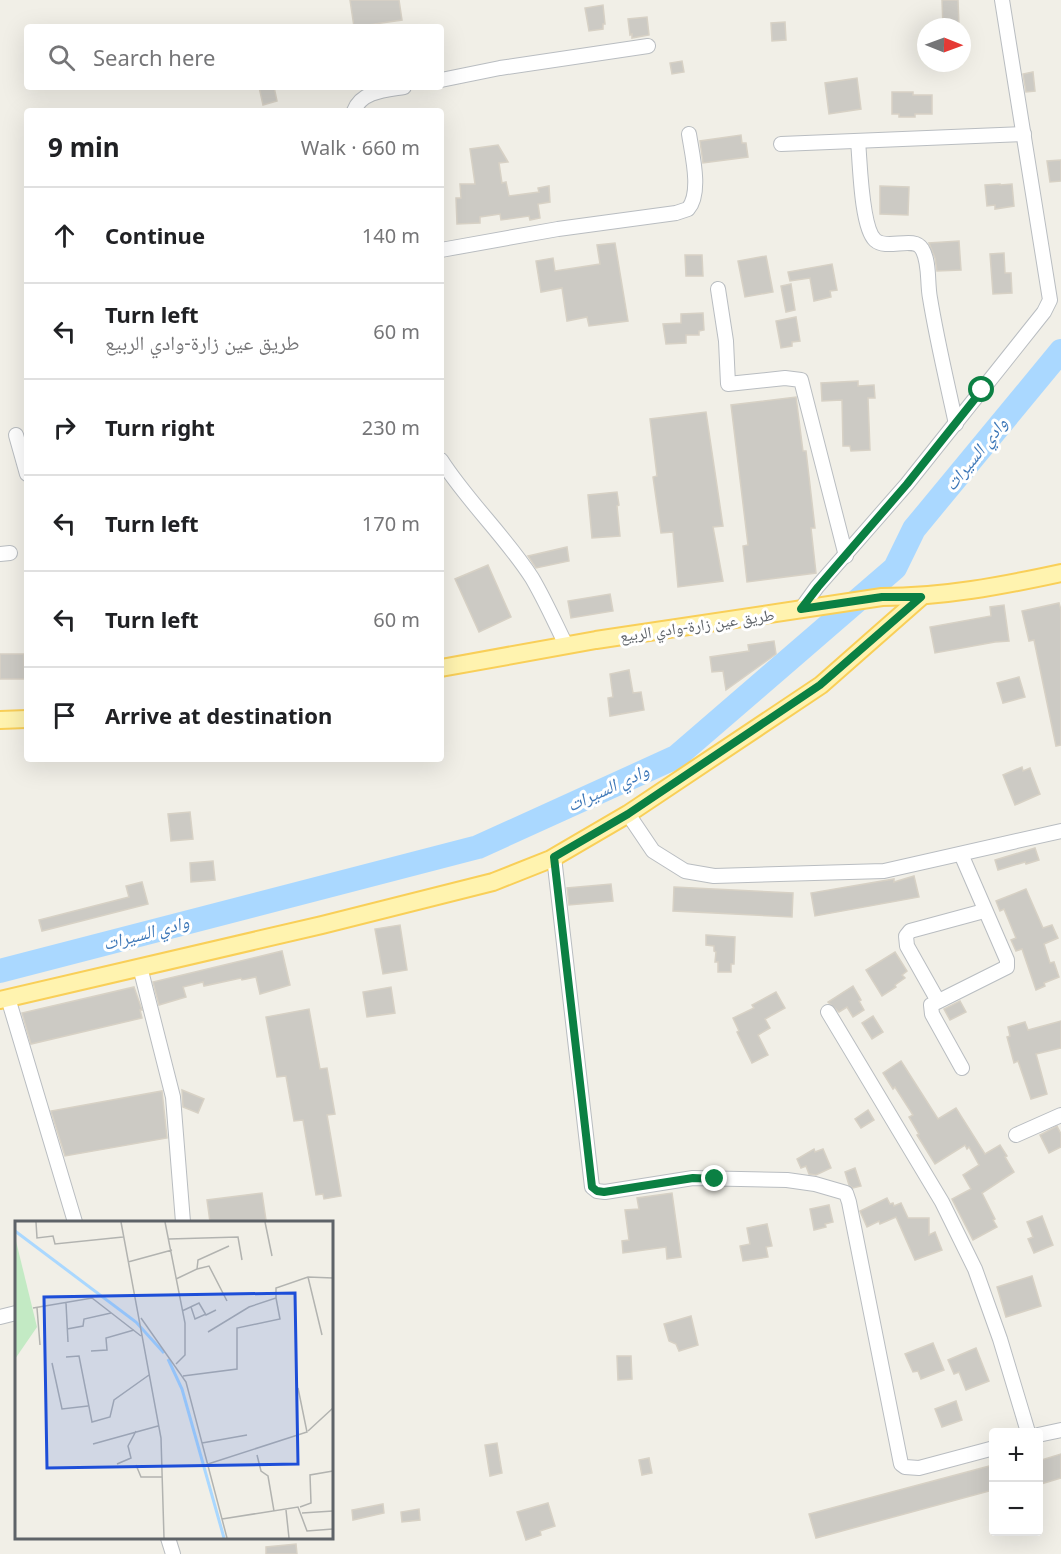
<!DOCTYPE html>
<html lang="en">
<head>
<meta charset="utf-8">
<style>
	:root { --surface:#fff; --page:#f6f6f6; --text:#202124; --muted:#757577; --line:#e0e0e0 }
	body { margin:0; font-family:"Noto Sans","Noto Naskh Arabic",sans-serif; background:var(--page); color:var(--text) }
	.controls { position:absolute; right:18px; bottom:18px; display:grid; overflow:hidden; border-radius:6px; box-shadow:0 6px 24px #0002 }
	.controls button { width:54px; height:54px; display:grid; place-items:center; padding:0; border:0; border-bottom:2px solid var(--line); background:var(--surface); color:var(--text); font:30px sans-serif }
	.compass { position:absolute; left:917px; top:18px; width:54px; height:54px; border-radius:50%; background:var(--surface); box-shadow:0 6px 24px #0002; rotate:91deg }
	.stop { position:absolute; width:18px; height:18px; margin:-14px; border:4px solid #0b8043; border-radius:50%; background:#fff }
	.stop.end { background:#0b8043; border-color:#fff; box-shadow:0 2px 6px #0008 }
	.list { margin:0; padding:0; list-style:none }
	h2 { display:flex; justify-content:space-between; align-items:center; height:78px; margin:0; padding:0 24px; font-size:26px }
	h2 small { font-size:20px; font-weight:400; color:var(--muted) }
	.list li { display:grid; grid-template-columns:39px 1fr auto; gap:18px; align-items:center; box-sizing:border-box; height:96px; padding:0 24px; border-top:2px solid var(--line) }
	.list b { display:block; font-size:22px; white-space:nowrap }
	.list p { margin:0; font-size:20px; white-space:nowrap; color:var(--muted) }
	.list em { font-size:20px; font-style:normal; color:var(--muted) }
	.icon { flex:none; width:33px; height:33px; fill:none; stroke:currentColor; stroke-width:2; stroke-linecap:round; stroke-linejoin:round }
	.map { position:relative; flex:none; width:1061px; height:1554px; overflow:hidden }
	.search { position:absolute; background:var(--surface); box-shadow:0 6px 24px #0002; left:24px; top:24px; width:420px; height:66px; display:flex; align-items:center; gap:15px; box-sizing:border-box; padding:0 21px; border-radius:6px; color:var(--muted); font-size:22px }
	.panel { position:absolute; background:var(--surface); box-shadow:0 6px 24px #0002; left:24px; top:108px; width:420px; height:654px; border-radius:6px }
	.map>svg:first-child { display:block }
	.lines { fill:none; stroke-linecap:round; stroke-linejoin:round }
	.river { stroke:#aad8ff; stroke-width:24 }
	.building { fill:#cccac4; stroke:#d7d1c5; stroke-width:1.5 }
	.minor-casing { stroke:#b9bdc1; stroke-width:16 }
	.major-casing { stroke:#f9cf58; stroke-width:20 }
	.minor { stroke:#fff; stroke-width:14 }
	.major { stroke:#fff3af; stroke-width:16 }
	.route { stroke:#0b8043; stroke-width:8 }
	.labels { text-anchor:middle; stroke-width:6; stroke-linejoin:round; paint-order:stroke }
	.street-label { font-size:16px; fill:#5e6368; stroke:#fff }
	.water-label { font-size:18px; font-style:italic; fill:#3e78b8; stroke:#fff }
	.inset-river { fill:none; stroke:#aad8ff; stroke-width:3 }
	.inset-road { fill:none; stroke:#b2b3b0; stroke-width:1.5 }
	.view { fill:#1d4ed8; fill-opacity:0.15; stroke:#1d4ed8; stroke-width:3 }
	.inset-edge { fill:none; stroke:#5e6368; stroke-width:3 }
</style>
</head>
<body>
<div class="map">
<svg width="1061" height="1554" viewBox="0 0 1061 1554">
	<rect width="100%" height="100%" fill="#f1efe7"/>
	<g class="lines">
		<polyline class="river" points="0,971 478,847 676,757 895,568 914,529 1061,351"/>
	</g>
	<g class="building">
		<polygon points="350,0 399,0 402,20 354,27"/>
		<polygon points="942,0 958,0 959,27 943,27"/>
		<polygon points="603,5 605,24 603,24 603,29 589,31 585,8"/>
		<polygon points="647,17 649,35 632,38 632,34 630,35 628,19"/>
		<polygon points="785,22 786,40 772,41 771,23"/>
		<polygon points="682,61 684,72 672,74 670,63"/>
		<polygon points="1033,72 1035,91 1026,92 1023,74"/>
		<polygon points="857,78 861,109 829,114 825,83"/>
		<polygon points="259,87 274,87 277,101 263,105"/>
		<polygon points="892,92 913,92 913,95 932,95 932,114 915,114 915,117 899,117 899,114 892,114"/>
		<polygon points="741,135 742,143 746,143 748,157 703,163 700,141"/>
		<polygon points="498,145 508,162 499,163 502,183 506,182 509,196 539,192 538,188 549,186 550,202 538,204 540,218 530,220 529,216 501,220 500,214 480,217 480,223 457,224 456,198 461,198 460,184 475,184 470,149"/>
		<polygon points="1061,160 1061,181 1050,182 1047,161"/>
		<polygon points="1000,184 1000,185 1012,184 1014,206 995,209 995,205 987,206 985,185"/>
		<polygon points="880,186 909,187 908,215 880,214"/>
		<polygon points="959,241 961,270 937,271 935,258 929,243"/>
		<polygon points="615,243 628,321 589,326 587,317 567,321 562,288 541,292 536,261 553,258 555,271 600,264 597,245"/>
		<polygon points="1004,253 1005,273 1011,273 1012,293 993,294 990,254"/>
		<polygon points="685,255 702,255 703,276 686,276"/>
		<polygon points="766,256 773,292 745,297 738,261"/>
		<polygon points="832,264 837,290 830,291 831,297 814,301 810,278 790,281 788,272"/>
		<polygon points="791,284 795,310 786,312 781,286"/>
		<polygon points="703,313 704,330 699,331 699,335 686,335 686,343 666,344 663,324 681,323 681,314"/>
		<polygon points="796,317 800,341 792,342 792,346 781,348 776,321"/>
		<polygon points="858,381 858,386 874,385 875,398 868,398 870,450 851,451 850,446 843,446 842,400 822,401 821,383"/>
		<polygon points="796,397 803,451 806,451 815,528 811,528 816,573 747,582 743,546 748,545 731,405"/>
		<polygon points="706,412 723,526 713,527 723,581 678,587 673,532 661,533 653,477 657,476 650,419"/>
		<polygon points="617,492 619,505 617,506 620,536 592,538 588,495"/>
		<polygon points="567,547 569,561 536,568 528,556"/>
		<polygon points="488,565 511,617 479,632 455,579"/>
		<polygon points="610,594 613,611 571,618 568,601"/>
		<polygon points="1059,603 1061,610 1061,745 1056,746 1034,640 1029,641 1022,611"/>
		<polygon points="1004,605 1009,641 995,642 935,653 930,627 991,616 990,607"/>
		<polygon points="774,641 776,654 726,690 723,671 712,672 710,657 749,651 748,645"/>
		<polygon points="0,654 24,654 25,679 0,679"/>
		<polygon points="629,670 633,693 641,692 644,710 610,716 608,698 613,697 610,674"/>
		<polygon points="1019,677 1025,697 1003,703 997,683"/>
		<polygon points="1022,767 1023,771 1030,768 1040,794 1015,805 1003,775"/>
		<polygon points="190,812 193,839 171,841 168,814"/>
		<polygon points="1035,848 1039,860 1026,864 1025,862 998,870 995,860"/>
		<polygon points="213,861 215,880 191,882 190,863"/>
		<polygon points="914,876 919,897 815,916 811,893 894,879 894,882"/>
		<polygon points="142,882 148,904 42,931 39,920 129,897 126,886"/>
		<polygon points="611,884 613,901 569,905 567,888"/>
		<polygon points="674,887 793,893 792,917 673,911"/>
		<polygon points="1026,889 1043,928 1052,925 1058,938 1044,944 1050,963 1054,962 1059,977 1044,983 1045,986 1036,990 1022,949 1016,951 1011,940 1016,938 1004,909 1000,911 996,901"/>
		<polygon points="400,925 407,970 383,974 375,929"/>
		<polygon points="706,935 735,937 734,964 731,964 731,972 718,972 718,962 715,962 716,952 714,951 714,946 706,945"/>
		<polygon points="282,951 290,985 260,994 256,977 242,980 241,978 204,986 203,982 183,987 186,997 159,1005 153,982"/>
		<polygon points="895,952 907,971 902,975 905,978 895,985 896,987 882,996 866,970"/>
		<polygon points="853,986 861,1000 859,1001 864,1010 853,1017 847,1007 839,1012 828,1002"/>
		<polygon points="134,987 142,1010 140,1010 142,1018 31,1044 22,1013"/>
		<polygon points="391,987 395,1013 367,1017 363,992"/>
		<polygon points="776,992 785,1008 765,1019 770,1028 758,1035 768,1055 752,1063 737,1032 739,1031 733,1018 754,1008 752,1005"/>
		<polygon points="960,1001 966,1012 950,1020 944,1009"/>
		<polygon points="309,1009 320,1069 327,1068 335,1114 327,1115 341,1196 324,1199 323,1194 316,1195 303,1120 294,1121 286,1076 277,1077 266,1017"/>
		<polygon points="873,1016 883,1032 872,1039 862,1023"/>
		<polygon points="1061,1021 1061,1048 1036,1054 1047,1094 1031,1099 1018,1061 1014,1063 1007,1037 1010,1036 1008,1027 1025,1022 1028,1030"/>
		<polygon points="901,1061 938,1119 956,1108 985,1154 1000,1145 1007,1156 1005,1157 1014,1172 982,1193 995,1219 993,1220 997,1227 973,1240 952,1199 971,1189 963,1175 979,1165 969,1147 967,1149 965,1145 935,1164 917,1135 919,1134 909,1117 913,1115 895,1087 893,1089 883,1073"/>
		<polygon points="182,1090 204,1099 198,1113 183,1107"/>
		<polygon points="162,1091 167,1138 65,1156 51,1111"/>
		<polygon points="868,1110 874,1120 861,1128 855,1119"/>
		<polygon points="1057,1126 1061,1134 1061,1147 1049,1153 1040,1135"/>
		<polygon points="814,1149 815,1152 823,1149 831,1168 816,1175 809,1174 806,1166 801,1168 797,1159"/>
		<polygon points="855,1168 861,1186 853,1188 849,1185 845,1172"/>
		<polygon points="262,1193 266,1220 244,1222 210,1222 207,1200"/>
		<polygon points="672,1193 681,1257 667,1259 666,1247 623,1253 622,1241 629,1240 625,1210 639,1209 637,1198"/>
		<polygon points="887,1198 890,1204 893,1203 894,1206 901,1203 908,1218 929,1218 929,1235 935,1232 942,1250 915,1260 896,1217 880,1224 879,1221 867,1227 860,1211"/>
		<polygon points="829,1205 833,1222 825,1224 826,1227 814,1230 810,1209"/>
		<polygon points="1042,1216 1053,1245 1034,1253 1028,1239 1033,1237 1027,1222"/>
		<polygon points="767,1224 772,1246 766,1247 768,1257 743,1261 740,1246 750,1244 747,1228"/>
		<polygon points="1032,1276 1041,1306 1006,1317 997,1287"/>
		<polygon points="691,1316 698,1345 679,1351 676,1344 669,1341 664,1324"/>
		<polygon points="933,1343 944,1370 921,1379 918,1371 913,1372 905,1354"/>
		<polygon points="976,1348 989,1381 966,1390 959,1372 954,1374 948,1360"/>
		<polygon points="617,1356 631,1356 632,1379 618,1380"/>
		<polygon points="956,1401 962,1420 942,1427 935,1409"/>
		<polygon points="497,1443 502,1473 490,1476 485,1445"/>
		<polygon points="1061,1454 1061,1478 1038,1485 1038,1461"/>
		<polygon points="649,1458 652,1473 642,1475 639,1460"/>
		<polygon points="993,1465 993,1490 816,1538 809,1514"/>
		<polygon points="548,1503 555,1526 540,1531 541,1535 526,1540 517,1512"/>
		<polygon points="383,1504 384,1513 353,1520 352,1510"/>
		<polygon points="419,1509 420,1520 402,1522 401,1512"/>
		<polygon points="296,1544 297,1554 266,1554 266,1547"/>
	</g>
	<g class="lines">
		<g class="minor-casing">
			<g id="minor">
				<polyline points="441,80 500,68 648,46"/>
				<path d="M354,111C361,91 386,90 404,87"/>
				<path d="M858,141C860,161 861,227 875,240C887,251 914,235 922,249C930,262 927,283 930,298C937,341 947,382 956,424"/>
				<polyline points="781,144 1024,134"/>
				<path d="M441,250L558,229L676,213L688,209C702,193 692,154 689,134"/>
				<polyline points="718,289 726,341 728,384 785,378 801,380 846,556"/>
				<polyline points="16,435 27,474"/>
				<path d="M441,460C468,502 505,536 532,578C545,600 555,623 566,645"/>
				<polyline points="0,554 10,553"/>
				<polyline points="801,609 817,587 907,484 1044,312 1050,300 1002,0"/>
				<polyline points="628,814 653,851 685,871 714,876 884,871 1061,831"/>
				<polyline points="961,854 1007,960 1007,967 931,1005 932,1014 962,1068"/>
				<polyline points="554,857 592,1187 597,1191 605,1192 693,1178 787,1180 815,1184 846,1193 849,1202 901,1464 905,1467 919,1468 994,1448"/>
				<polyline points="140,967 173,1097 183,1222"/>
				<polyline points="8,998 75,1222"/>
				<polyline points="938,1001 907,946 906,936 910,931 984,911"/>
				<polyline points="828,1012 942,1202 975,1269 1000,1339 1028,1432"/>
				<polyline points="1016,1135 1061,1115"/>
				<polyline points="0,1317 16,1313"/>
				<polyline points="1038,1435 1061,1430"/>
				<polyline points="168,1538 173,1554"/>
			</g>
		</g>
		<g class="major-casing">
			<g id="major">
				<path d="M441,668L596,640L882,597C943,597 1001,586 1061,573"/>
				<polyline points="0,720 27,719"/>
				<polyline points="0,1000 322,925 493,882 551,859 628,814 821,685 921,597"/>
			</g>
		</g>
		<use href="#minor" class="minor"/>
		<use href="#major" class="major"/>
	</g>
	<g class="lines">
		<polyline class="route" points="715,1179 693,1178 604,1192 597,1191 592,1187 554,857 628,814 820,685 921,597 882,597 801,609 818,587 907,484 982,390"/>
	</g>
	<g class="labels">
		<g class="street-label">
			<text transform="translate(697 625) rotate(-8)" y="6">طريق عين زارة-وادي الربيع</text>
		</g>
		<g class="water-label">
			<text transform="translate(976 454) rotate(-51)" y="6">وادي السيرات</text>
			<text transform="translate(608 788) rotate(-25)" y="6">وادي السيرات</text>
			<text transform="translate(146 933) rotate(-15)" y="6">وادي السيرات</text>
		</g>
	</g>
	<g transform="translate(15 1221)">
		<rect width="318" height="318" fill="#f1efe7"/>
		<path d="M0,16L22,106L0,138Z" fill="#c3eac4"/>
		<path class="inset-river" d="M0,10L121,101L149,132M153,138L167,168L209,317"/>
		<path class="inset-road" d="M21,1L22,17L38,15L40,23L108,16M106,1L146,217L149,317M150,1L170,102V134L161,143M250,1L257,35M154,18L223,16L227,39M113,41L157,29M182,48L194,45L212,80M293,56L307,114M161,58L182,48L183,39L214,25M51,82L53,121M176,86L180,98L191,93M18,87L77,77L126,115M22,87L25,124M167,90L184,82L191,94L201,89M126,97L171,161L212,317M52,108L68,105L69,98L96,92M193,111L234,86L261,77V67L293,56L318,57M76,130L92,129L91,117L119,109M51,136L64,135L77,201L95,196L99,179L134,154M37,142L47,188L73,185M168,155L222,148V107L265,98L261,77M293,210L318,187M187,222L232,214M78,223L143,205M242,234L246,250L253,255L259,290M102,243L116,237L113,225L121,210M193,243L292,211L283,167M121,244L126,256H147M285,286L296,282L295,254L318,250M271,289L274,317M287,292L318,290M207,298L283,286L292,310L318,308"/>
		<path class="view" d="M280,72L283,243L32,247L29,76Z"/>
		<rect width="318" height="318" class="inset-edge"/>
	</g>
</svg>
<div class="controls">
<button>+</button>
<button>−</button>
</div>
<svg class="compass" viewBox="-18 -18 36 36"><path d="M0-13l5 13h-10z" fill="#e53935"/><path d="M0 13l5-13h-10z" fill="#757577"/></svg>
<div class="stop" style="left:982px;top:390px"></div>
<div class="stop end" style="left:715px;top:1179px"></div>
<div class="search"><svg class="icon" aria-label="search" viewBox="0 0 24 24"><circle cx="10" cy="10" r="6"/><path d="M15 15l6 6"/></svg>Search here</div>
<section class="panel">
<h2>9 min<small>Walk · 660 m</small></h2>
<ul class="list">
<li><svg class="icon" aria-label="ahead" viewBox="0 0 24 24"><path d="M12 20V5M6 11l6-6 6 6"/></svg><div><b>Continue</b></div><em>140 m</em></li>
<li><svg class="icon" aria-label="left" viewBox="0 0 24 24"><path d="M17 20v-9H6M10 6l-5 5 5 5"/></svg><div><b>Turn left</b><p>طريق عين زارة-وادي الربيع</p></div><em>60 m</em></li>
<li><svg class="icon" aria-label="right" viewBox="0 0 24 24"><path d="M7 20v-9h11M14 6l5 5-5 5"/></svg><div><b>Turn right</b></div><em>230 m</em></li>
<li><svg class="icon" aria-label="left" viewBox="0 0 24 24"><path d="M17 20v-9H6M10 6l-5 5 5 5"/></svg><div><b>Turn left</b></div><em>170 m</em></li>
<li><svg class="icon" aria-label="left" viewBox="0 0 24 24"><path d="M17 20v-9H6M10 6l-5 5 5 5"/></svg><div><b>Turn left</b></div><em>60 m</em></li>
<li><svg class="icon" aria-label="arrive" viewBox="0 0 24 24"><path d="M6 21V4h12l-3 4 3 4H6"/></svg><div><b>Arrive at destination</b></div></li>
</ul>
</section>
</div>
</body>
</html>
